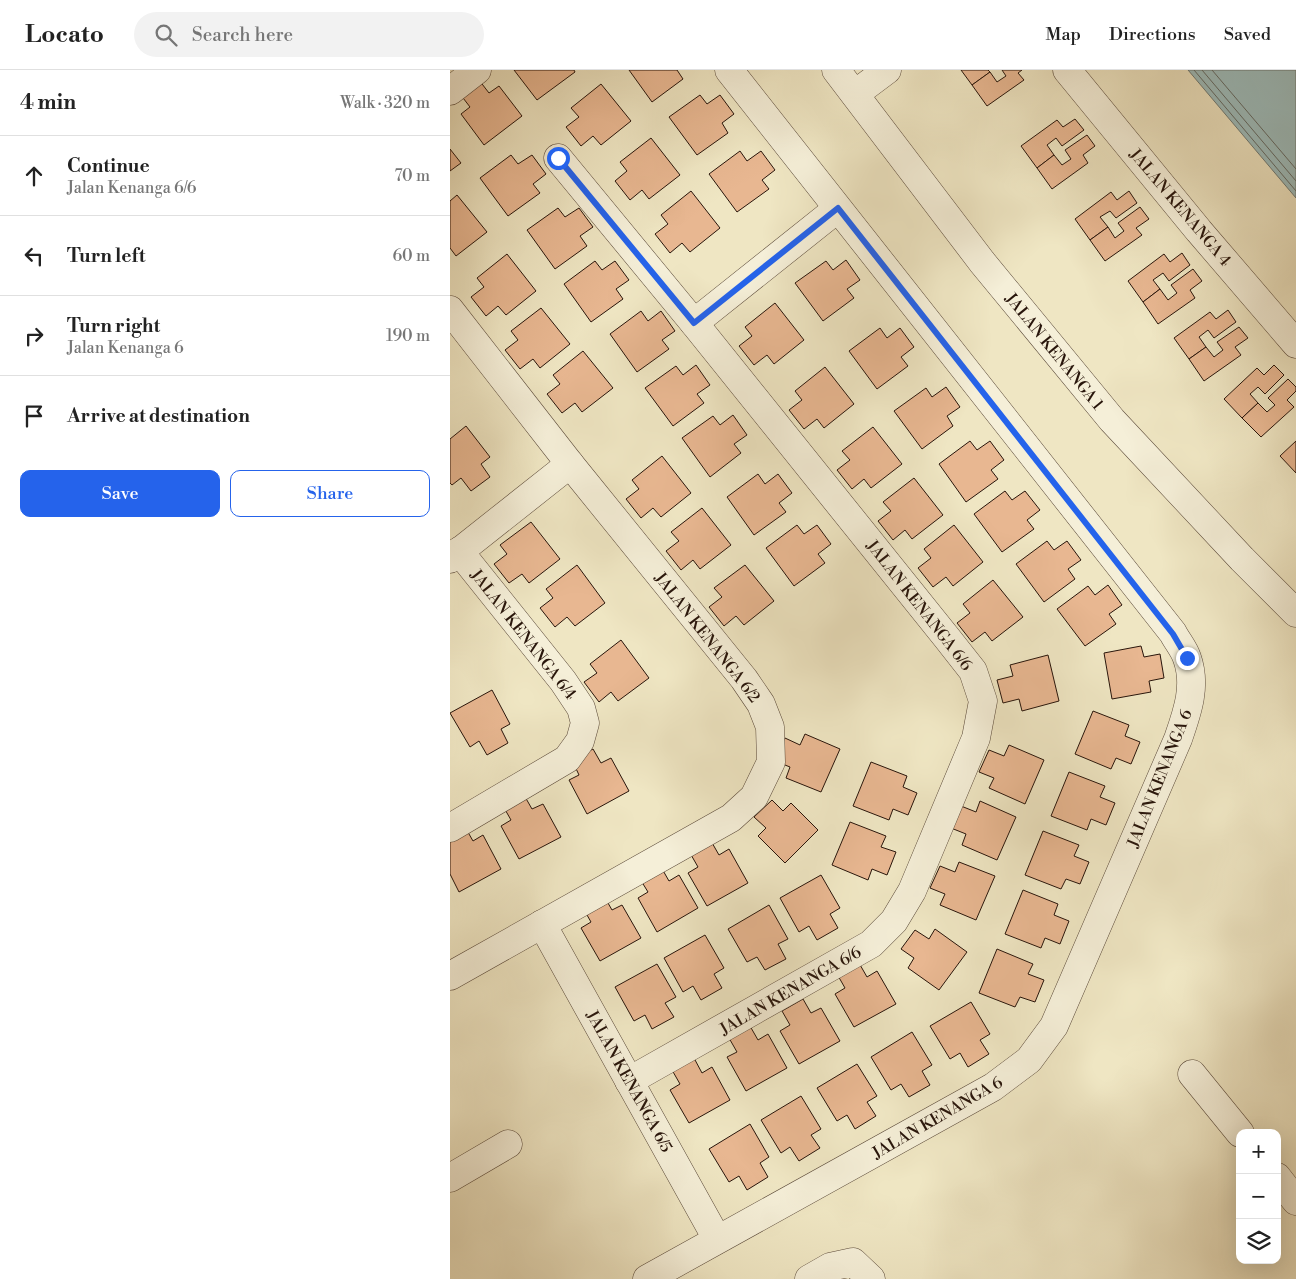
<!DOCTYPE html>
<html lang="en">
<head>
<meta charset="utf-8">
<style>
	:root { --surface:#fff; --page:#f2f2f2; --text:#222; --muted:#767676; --line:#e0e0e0; --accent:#2563eb }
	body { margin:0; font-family:"Libre Bodoni",serif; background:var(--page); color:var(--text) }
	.controls { position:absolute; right:15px; bottom:15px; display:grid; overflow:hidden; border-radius:10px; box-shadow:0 5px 20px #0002 }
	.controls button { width:45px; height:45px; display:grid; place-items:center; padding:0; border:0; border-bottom:1px solid var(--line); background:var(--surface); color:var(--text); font:25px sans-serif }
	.stop { position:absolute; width:15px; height:15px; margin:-11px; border:4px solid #2563eb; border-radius:50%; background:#fff }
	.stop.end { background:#2563eb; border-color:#fff; box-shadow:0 1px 5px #0008 }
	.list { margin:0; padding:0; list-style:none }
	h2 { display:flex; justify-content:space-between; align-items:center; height:65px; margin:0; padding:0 20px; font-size:21px }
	h2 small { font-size:16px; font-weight:400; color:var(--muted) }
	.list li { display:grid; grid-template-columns:32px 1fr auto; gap:15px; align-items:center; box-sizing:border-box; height:80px; padding:0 20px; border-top:1px solid var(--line) }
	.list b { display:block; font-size:19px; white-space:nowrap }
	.list p { margin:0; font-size:16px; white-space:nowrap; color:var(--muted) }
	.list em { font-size:16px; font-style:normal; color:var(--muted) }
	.actions { display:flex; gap:10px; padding:15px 20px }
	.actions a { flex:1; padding:11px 0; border:1px solid var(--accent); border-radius:10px; text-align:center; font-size:18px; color:var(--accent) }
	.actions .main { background:var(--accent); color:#fff }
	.icon { flex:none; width:28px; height:28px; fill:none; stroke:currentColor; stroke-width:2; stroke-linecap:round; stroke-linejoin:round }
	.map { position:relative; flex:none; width:846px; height:1209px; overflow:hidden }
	header { display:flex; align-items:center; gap:30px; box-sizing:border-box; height:70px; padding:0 25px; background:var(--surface); border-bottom:1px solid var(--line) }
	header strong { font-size:24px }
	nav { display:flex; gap:28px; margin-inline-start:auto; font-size:18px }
	.search { width:350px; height:45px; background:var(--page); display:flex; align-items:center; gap:12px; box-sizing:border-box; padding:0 18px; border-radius:28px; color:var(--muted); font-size:19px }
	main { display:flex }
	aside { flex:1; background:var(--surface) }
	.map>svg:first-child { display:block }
	.water { fill:#9dbdbd; stroke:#6e7a76 }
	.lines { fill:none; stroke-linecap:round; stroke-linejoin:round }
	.shore { stroke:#626964; stroke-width:1 }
	.building { fill:#e8b791; stroke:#28150b }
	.minor-casing { stroke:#5a4939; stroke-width:29 }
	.minor { stroke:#f5efd8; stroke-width:28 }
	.route { stroke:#2563eb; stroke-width:6 }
	.labels { text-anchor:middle; stroke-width:5; stroke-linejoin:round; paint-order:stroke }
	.street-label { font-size:16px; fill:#28150b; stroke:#f5efd8 }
</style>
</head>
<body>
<header>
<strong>Locato</strong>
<div class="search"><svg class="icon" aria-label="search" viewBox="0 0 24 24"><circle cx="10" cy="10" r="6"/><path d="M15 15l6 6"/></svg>Search here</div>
<nav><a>Map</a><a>Directions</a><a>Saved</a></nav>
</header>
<main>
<aside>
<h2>4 min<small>Walk · 320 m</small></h2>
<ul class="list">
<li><svg class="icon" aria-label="ahead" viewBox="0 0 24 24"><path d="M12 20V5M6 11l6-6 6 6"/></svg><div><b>Continue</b><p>Jalan Kenanga 6/6</p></div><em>70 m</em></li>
<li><svg class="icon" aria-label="left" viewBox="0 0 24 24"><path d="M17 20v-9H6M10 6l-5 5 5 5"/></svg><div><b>Turn left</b></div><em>60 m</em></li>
<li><svg class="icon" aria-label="right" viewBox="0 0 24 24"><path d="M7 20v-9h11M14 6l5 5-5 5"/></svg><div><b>Turn right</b><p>Jalan Kenanga 6</p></div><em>190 m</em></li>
<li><svg class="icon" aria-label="arrive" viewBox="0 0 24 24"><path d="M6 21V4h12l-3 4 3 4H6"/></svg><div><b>Arrive at destination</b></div></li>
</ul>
<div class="actions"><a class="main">Save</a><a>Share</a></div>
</aside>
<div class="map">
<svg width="846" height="1209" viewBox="0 0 846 1209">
	<rect width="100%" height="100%" fill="#efe6c3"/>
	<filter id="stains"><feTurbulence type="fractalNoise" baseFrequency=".004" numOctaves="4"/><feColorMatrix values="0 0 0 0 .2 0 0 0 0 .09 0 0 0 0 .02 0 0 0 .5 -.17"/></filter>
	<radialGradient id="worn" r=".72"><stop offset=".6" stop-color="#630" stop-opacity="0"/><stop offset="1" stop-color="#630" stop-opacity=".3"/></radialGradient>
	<polygon class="water" points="738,0 846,0 846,128"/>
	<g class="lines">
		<g class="shore">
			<polyline points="744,0 846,121"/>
			<polyline points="752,0 846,111"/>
			<polyline points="762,0 846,99"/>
		</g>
	</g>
	<g class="building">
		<polygon points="64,0 124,0 125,2 87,30"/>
		<polygon points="179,0 227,0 233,9 202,32"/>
		<polygon points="511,0 538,0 540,2 522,15"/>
		<polygon points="552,0 572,0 568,3 574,10 537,36 522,15 540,2 547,12 556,6"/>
		<polygon points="29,10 39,23 49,16 72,46 34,75 11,44 20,37 10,24"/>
		<polygon points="151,14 181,51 151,75 143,66 131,76 116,57 129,47 121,38"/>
		<polygon points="250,25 257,34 270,25 284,44 272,53 278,63 247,85 219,47"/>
		<polygon points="625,49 634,60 612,76 606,68 597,75 604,85 587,98 571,76 607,50 613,57"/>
		<polygon points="637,65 645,76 633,85 638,93 602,119 587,98 604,85 612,95 621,89 615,80"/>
		<polygon points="201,68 230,105 199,129 192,120 180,130 165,111 177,101 170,92"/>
		<polygon points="0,79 11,93 0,101"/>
		<polygon points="290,81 297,91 311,81 325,100 312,110 319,119 287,142 259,104"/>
		<polygon points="61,85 68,94 82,85 96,104 83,114 90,123 58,146 30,108"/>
		<polygon points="241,121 270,158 240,182 232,173 220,183 205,164 218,154 211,145"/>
		<polygon points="679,121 687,133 666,148 660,141 650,147 658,157 640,170 625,149 661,122 667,130"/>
		<polygon points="7,125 37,162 6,186 0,178 0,131"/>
		<polygon points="690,137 699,149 686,158 692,165 655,191 640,170 658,157 665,168 674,161 668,153"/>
		<polygon points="108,138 115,147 129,138 143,157 130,166 137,176 105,199 77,160"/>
		<polygon points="732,183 740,195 719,211 713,203 703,210 710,219 693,232 678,211 714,184 720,192"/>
		<polygon points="57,184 86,221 56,245 48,236 36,246 21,227 34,217 27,208"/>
		<polygon points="396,190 410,210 397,219 404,228 373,251 345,213 376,191 383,200"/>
		<polygon points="145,191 152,200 165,191 179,210 166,219 173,229 141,252 114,214"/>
		<polygon points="743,199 752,211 740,220 745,228 708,254 693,232 710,219 718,230 727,223 721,215"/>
		<polygon points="325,233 354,270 324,294 317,285 304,295 289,276 302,266 295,257"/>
		<polygon points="91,238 120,274 90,298 83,289 70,299 55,280 68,270 61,261"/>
		<polygon points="778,240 786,252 764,268 758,260 749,267 756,277 739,289 724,268 760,242 766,249"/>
		<polygon points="191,241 198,251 211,241 225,261 212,270 219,279 187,302 160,264"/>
		<polygon points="789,257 798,268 785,277 791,285 754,311 739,289 756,277 764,287 773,280 767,272"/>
		<polygon points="430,258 437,268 450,258 464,277 451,287 458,296 427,319 399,281"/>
		<polygon points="133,281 163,318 132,342 125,333 112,343 97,324 110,314 103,305"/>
		<polygon points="246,295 260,315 247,324 254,333 223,356 195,318 226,296 233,305"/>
		<polygon points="824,295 834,305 815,324 808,317 800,324 808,333 792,348 774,329 807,298 814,305"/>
		<polygon points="375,297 404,334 374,358 367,349 354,359 339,340 352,330 345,321"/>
		<polygon points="838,309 846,317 846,321 837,330 844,337 811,367 792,348 808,333 817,342 825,335 818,328"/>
		<polygon points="496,317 510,337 497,346 503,356 472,379 444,341 476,318 482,327"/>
		<polygon points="283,345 297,365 284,374 291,383 260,407 232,368 263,346 270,355"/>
		<polygon points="16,356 40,387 31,394 40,407 21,421 11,408 2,415 0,413 0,369"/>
		<polygon points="423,357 452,394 421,418 414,409 402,419 387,400 400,390 392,381"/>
		<polygon points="520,371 527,380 540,371 554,390 541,400 548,409 516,432 489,394"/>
		<polygon points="846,371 846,403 830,386"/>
		<polygon points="212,386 241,423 211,447 203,438 191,448 176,429 189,419 182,410"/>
		<polygon points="308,404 315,414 328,404 342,423 329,433 336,442 304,465 277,427"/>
		<polygon points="464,408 493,445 462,469 455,460 443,470 428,451 441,441 433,432"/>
		<polygon points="555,421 562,430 575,421 590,440 577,450 584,459 552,482 524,444"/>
		<polygon points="252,438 281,475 250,499 243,490 231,500 216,481 229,471 221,462"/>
		<polygon points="81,452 110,489 79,513 72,504 59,513 44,494 57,484 50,475"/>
		<polygon points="347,455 354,464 367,455 381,474 368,484 375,493 344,516 316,478"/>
		<polygon points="504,455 533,492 503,516 496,507 483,517 468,498 481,488 474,479"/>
		<polygon points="597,471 604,480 617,471 631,490 618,499 625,509 594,532 566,494"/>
		<polygon points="127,495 155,533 125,556 117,547 105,557 90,538 103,528 96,519"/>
		<polygon points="295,495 324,531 294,555 286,546 274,556 259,537 272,527 264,518"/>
		<polygon points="543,510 573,547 542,571 535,562 522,572 507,553 520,543 513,534"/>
		<polygon points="658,515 672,535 659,544 666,554 635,576 607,539 638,516 645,525"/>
		<polygon points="171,570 199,608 168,631 161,622 149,632 134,612 147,603 140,594"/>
		<polygon points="691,576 694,587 710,584 714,608 699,611 701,622 662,629 654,583"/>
		<polygon points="598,585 609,631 572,641 569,629 553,633 547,610 563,606 560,595"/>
		<polygon points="42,620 60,654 51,659 58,673 37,685 29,671 20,677 0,643"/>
		<polygon points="643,641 679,655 675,666 690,672 681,694 666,688 661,699 625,684"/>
		<polygon points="355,664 390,679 371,722 336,708 340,697 325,691 335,668 350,675"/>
		<polygon points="559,675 594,690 575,734 539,718 544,708 529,702 539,680 554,686"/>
		<polygon points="143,679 151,693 161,688 179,721 137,744 119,710 129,705 122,690"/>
		<polygon points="421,692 457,706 453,717 467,723 458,745 443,739 439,750 403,736"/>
		<polygon points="619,702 655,716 650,727 665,733 656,755 641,749 637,760 601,746"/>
		<polygon points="74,725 82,739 93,734 111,767 69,789 51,756 61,750 53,736"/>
		<polygon points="322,730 333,741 341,733 368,760 335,793 308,766 316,758 304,747"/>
		<polygon points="530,731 566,747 547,790 512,775 516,764 501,758 511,736 526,742"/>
		<polygon points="400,752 436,766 431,777 446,782 437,805 422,799 418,810 382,795"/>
		<polygon points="15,757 23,771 33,765 51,799 9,822 0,804 0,765"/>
		<polygon points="593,761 629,775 624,786 639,792 630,814 616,809 611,819 575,805"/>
		<polygon points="261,771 269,785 279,779 298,813 257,836 238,803 248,797 240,783"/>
		<polygon points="509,792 545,806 526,850 490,835 495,824 480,818 490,796 505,802"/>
		<polygon points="211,797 219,811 229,805 248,838 207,862 188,828 198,822 190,809"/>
		<polygon points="371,805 390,838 380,844 388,858 367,870 359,856 349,862 330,828"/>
		<polygon points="573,820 608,834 604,845 619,851 610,874 595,868 591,878 555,864"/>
		<polygon points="154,826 162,840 172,835 191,868 150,891 131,858 141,852 133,838"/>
		<polygon points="319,835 338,869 328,874 336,889 315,900 307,887 297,892 278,859"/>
		<polygon points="485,859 517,882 489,920 458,898 464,888 451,879 465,860 479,869"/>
		<polygon points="255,865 274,898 264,904 272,918 251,930 243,916 233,922 214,888"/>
		<polygon points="547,879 583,894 578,904 594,910 585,932 570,927 565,937 529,923"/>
		<polygon points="409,893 417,907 427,901 446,934 404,957 385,924 395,918 387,904"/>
		<polygon points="207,894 226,927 215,933 224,947 202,959 195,945 184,951 165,917"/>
		<polygon points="353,929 361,943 371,938 390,971 349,994 330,961 340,955 332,941"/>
		<polygon points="521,932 540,964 530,970 539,984 518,997 510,983 500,989 480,956"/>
		<polygon points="300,956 308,970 318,964 337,998 296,1021 277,987 287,982 279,968"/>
		<polygon points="462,962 482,995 472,1001 480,1015 459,1027 451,1014 441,1020 421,987"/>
		<polygon points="244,988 252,1003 262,997 280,1030 239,1053 220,1020 230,1014 222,1000"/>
		<polygon points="407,994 427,1026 417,1032 426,1046 405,1059 397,1045 387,1051 367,1018"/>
		<polygon points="351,1026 371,1059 361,1065 370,1078 349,1091 340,1077 331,1083 311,1050"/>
		<polygon points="300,1054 319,1087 310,1093 318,1107 297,1120 289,1106 279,1112 259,1079"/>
	</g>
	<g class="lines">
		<g class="minor-casing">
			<g id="minor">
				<polyline points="386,0 532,192 662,350 792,489 846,543"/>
				<polyline points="617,0 749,161 846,274"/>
				<polyline points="0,21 27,0"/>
				<polyline points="405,24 437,0"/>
				<polyline points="108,88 244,253 497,568 523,601 533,631 526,668 462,821 444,851 421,874 179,1011"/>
				<polyline points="0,240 120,394 294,609 311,634 320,657 321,692 304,727 281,748 0,906"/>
				<polyline points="244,253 387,139"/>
				<polyline points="0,489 120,394"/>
				<polyline points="0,758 117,689 130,671 135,653 131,638 113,611 9,481"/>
				<polyline points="92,854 267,1169"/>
				<polyline points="742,1004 790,1063"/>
				<polyline points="827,1107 846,1131"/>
				<polyline points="0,1108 58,1074"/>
				<path d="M197,1209L543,1017L579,990L604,956L728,669C737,643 747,616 737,588C734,579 727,571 723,563L279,0"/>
				<polyline points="359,1209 380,1197 403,1192 421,1209"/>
			</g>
		</g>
		<use href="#minor" class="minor"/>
	</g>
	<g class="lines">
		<polyline class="route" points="108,88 244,253 388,138 723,564 737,588"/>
	</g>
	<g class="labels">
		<g class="street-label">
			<text transform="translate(731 137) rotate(50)" y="6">JALAN KENANGA 4</text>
			<text transform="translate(605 281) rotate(51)" y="6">JALAN KENANGA 1</text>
			<text transform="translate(470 535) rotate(52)" y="6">JALAN KENANGA 6/6</text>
			<text transform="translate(74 564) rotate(52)" y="6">JALAN KENANGA 6/4</text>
			<text transform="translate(258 567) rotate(52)" y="6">JALAN KENANGA 6/2</text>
			<text transform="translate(709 708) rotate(-68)" y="6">JALAN KENANGA 6</text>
			<text transform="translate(340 920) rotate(-30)" y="6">JALAN KENANGA 6/6</text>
			<text transform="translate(180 1011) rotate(61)" y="6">JALAN KENANGA 6/5</text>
			<text transform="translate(487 1047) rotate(-30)" y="6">JALAN KENANGA 6</text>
		</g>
	</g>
	<rect width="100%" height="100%" filter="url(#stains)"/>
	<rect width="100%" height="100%" fill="url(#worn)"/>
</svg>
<div class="controls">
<button>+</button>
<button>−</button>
<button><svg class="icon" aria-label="layers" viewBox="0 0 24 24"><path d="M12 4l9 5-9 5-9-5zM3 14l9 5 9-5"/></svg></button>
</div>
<div class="stop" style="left:108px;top:88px"></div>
<div class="stop end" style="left:737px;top:588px"></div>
</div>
</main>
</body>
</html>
